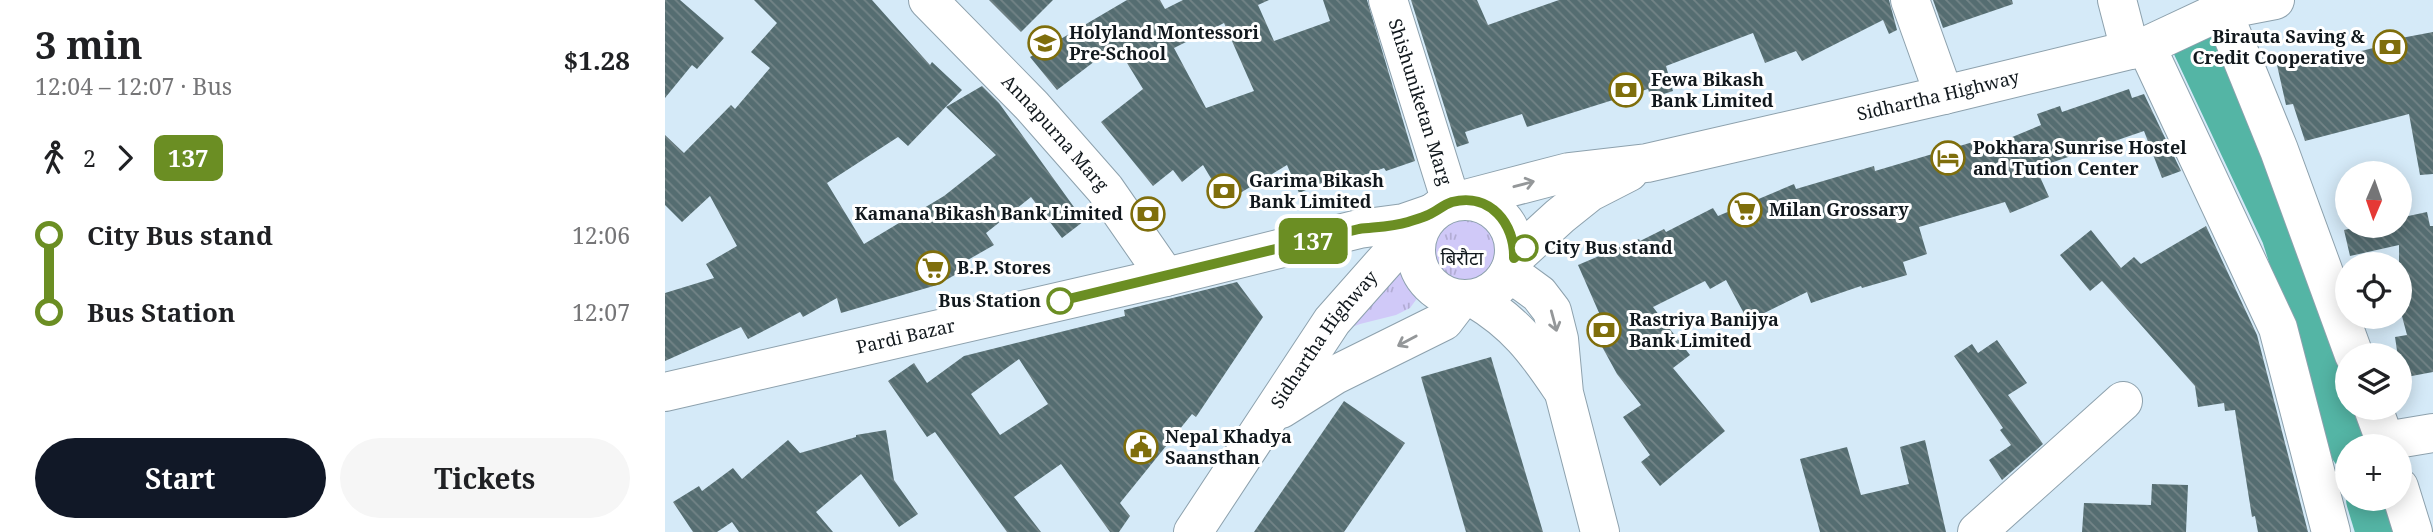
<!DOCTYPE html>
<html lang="en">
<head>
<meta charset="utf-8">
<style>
  :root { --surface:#fff; --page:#f6f6f6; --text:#202124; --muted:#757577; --accent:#111827 }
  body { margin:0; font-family:"Noto Serif","Noto Sans Devanagari",serif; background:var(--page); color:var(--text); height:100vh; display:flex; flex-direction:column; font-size:26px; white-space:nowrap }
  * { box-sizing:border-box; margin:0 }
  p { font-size:23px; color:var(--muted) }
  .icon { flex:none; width:38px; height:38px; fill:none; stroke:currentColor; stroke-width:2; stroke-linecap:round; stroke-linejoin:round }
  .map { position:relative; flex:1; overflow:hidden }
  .drawer { display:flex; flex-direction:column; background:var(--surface); width:665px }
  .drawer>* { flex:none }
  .badge { padding:0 14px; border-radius:10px; font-size:24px; line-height:46px }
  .needle { width:46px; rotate:182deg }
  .fabs { position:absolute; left:1670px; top:161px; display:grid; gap:14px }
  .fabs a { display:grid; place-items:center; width:77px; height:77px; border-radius:50%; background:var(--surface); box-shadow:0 4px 18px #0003; font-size:35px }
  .map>.badge { position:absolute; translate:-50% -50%; box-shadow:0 0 0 4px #fff }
  .legs { display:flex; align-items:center; gap:10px; height:77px; padding:0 35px; font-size:23px }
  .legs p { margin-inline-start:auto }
  .summary { display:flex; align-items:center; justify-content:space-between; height:119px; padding:0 35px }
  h1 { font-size:38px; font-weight:700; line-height:52px }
  .action { display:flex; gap:14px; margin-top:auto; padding:14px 35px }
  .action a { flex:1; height:80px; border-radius:42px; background:var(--accent); color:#fff; font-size:28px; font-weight:700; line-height:80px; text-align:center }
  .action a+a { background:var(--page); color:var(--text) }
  ul { padding:0 35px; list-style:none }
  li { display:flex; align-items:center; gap:24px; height:77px; font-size:26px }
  li i { display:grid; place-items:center; width:10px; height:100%; margin:0 9px; background:currentColor }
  li i::after { content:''; width:18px; height:18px; margin:-9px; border:5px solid; border-radius:50%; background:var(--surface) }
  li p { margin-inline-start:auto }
  li:first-child i { background:linear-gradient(#0000 50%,currentColor 0) }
  li:last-child i { background:linear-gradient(currentColor 50%,#0000 0) }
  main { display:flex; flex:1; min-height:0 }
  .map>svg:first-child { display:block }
</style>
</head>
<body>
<main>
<section class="drawer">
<div class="summary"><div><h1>3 min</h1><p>12:04 – 12:07 · Bus</p></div><b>$1.28</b></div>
<div class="legs"><svg class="icon" aria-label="walk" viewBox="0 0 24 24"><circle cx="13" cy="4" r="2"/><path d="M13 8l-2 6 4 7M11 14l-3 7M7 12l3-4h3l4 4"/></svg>2<svg class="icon" aria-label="forward" viewBox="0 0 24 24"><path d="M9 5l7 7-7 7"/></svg><b class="badge" style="background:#6b8e23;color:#fff">137</b></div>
<ul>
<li><i style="color:#6b8e23"></i><b>City Bus stand</b><p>12:06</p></li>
<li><i style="color:#6b8e23"></i><b>Bus Station</b><p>12:07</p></li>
</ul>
<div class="action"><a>Start</a><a>Tickets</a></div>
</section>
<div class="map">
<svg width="1768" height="532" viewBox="0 0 1768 532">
  <defs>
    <pattern id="grass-tufts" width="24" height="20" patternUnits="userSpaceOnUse" patternTransform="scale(1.75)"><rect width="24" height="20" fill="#d0c9f8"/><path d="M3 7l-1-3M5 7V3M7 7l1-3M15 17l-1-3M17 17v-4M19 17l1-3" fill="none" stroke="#b2acd4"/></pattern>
    <pattern id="building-back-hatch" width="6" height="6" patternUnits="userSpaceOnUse" patternTransform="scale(1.75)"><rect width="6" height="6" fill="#556d71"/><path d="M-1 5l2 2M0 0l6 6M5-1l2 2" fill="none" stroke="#738487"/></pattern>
  </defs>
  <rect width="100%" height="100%" fill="#d5eaf8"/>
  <g fill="url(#grass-tufts)">
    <circle cx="800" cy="250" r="33"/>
    <path d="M 728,267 L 756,293 L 745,308 L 731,315 L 695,324 L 669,334 Z"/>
  </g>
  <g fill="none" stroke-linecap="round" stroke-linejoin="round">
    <g stroke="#54b5a5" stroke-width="54">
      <path d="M 1534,44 L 1623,233 L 1691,446"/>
      <path d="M 1708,499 L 1718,532"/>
    </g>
  </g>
  <g fill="url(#building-back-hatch)" fill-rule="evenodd">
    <path d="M 0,0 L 15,0 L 59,38 L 32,69 L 27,65 L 0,98 Z"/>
    <path d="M 89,0 L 207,0 L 265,65 L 267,62 L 297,90 L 243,146 L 233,137 L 162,183 L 199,244 L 279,196 L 331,155 L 281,107 L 317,86 L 334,103 L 419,221 L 397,238 L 366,197 L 321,233 L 329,245 L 301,261 L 304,267 L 272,285 L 176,313 L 172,298 L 138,317 L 135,312 L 83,339 L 76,327 L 0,361 L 0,293 L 49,278 L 41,264 L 72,246 L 45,196 L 17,222 L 0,205 L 0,135 L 19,153 L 66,105 L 70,109 L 105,68 L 86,52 L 112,23 Z"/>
    <path d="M 324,0 L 388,0 L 356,32 Z"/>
    <path d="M 462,0 L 495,0 L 500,9 L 518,0 L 604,0 L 593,5 L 609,41 L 665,21 L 658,0 L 702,0 L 750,161 L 721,171 L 719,168 L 673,184 L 671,177 L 634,193 L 622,165 L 560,202 L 538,165 L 517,182 L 508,170 L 488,186 L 436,122 L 478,89 L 451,45 L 392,90 L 365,57 ZM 559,23 L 589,91 L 541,108 L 509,48 Z"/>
    <path d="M 746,0 L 812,0 L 823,25 L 894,0 L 1224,0 L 1232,30 L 1224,34 L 1218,20 L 1137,61 L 1131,51 L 1100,63 L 1088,33 L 1001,66 L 1008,91 L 986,98 L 983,89 L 862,127 L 857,114 L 800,132 L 804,143 L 792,147 Z"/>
    <path d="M 1268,0 L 1347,0 L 1348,4 L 1278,28 Z"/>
    <path d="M 1768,32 L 1768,174 L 1755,175 L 1744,114 L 1640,141 L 1628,104 L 1621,105 L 1612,65 L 1656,55 L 1657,61 L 1716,46 L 1715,42 Z"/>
    <path d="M 1464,89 L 1467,98 L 1479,94 L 1516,171 L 1497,178 L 1479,131 L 1371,168 L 1384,197 L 1345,213 L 1340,202 L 1254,227 L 1262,254 L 1238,262 L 1242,275 L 1197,288 L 1196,286 L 1146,303 L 1142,292 L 1083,321 L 1061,280 L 1045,289 L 1040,281 L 988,307 L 1025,355 L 1008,368 L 1060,431 L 995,486 L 976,462 L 985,455 L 958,417 L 976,405 L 952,374 L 923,321 L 935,315 L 913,265 L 974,239 L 975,241 L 999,229 L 1001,232 L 1048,208 L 1053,216 L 1129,184 L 1131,189 L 1209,166 L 1210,171 L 1308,142 L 1311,152 L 1376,125 L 1372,114 L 1395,106 L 1397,112 Z"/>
    <path d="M 1762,212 L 1765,226 L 1768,226 L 1768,372 L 1736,378 L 1730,337 L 1742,335 L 1734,305 L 1734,245 L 1685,256 L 1679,230 L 1697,226 L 1734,226 L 1734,218 Z"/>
    <path d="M 1541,226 L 1592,335 L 1643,532 L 1593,532 L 1590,516 L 1587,517 L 1570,410 L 1560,411 L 1559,403 L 1533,407 L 1530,386 L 1437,281 L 1425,291 L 1395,255 L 1426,230 L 1456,268 L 1469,257 L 1476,264 Z"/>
    <path d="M 572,282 L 598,317 L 531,417 L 527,414 L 455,503 L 465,516 L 454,532 L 445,532 L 396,464 L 349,497 L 376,532 L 342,532 L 270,432 L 262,437 L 223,381 L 249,363 L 262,383 L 299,356 L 460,316 L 459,310 ZM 354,359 L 383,404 L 335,435 L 306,394 Z"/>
    <path d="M 1332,340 L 1362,383 L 1343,395 L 1378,444 L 1337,480 L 1324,460 L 1346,445 L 1335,430 L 1338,428 L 1289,356 L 1307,344 L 1313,353 Z"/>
    <path d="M 826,357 L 878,532 L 801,532 L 756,377 Z"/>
    <path d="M 679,401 L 740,443 L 679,532 L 589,532 Z"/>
    <path d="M 221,430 L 229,480 L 253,514 L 234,527 L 196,474 L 151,512 L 168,532 L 74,532 L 67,522 L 52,532 L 28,532 L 8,502 L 34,486 L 37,491 L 68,468 L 77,479 L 123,440 L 135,453 L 191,437 L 191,435 Z"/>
    <path d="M 1260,440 L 1281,532 L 1155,532 L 1135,459 L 1182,447 L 1196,495 L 1244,484 L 1235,447 Z"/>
    <path d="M 1487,484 L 1523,485 L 1521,532 L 1417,532 L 1419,503 L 1486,505 Z"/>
  </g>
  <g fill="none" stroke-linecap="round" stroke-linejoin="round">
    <defs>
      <g id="minor">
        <path id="s1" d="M 263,0 L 367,106 L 440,189 L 501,277"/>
        <path id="s2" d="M 723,0 L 786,202"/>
        <path d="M 1245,0 L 1279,95"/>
        <path d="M 1452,0 L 1465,50"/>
        <path d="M 1553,0 L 1614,150 L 1689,355"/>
        <path d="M 1481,46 L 1613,328 L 1666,532"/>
        <path d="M 1708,408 L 1722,446"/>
        <path d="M 1720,441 L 1768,433"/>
        <path d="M 1734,487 L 1748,532"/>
        <path d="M 1312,532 L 1458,401"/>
      </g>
      <g id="major">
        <path d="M 844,272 L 874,294 L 887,311 L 894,339 L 899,393 L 935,532"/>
        <path d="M 810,299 C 850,323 870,349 896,388"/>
        <path id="s3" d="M 0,392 L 501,277 L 694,229 L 739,223 L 765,214"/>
      </g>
      <g id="highway">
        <circle cx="800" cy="250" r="49"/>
        <path id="s4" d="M 793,201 L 904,172 L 982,163 L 1279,95 L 1465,50 L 1481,46 L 1558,10 L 1610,0"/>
        <path d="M 849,258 L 895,216 L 925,192 L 964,172"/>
        <path d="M 616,409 L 670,375 L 779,321 L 795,300"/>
        <path id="s5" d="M 528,532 L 667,321 L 737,242 L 755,228"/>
      </g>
    </defs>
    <use href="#minor" stroke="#8da1ad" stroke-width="40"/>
    <use href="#major" stroke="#8da1ad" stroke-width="40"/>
    <use href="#highway" stroke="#8da1ad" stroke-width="40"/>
    <use href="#minor" stroke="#fff" stroke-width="38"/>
    <use href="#major" stroke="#fff" stroke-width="38"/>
    <use href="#highway" stroke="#fff" stroke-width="38"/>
  </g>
  <defs><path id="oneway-shaft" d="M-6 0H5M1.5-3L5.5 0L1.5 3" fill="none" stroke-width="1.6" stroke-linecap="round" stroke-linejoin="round" transform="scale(1.75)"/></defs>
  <g stroke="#949799">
    <use href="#oneway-shaft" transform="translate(859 184) rotate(-15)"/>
    <use href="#oneway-shaft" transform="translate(889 321) rotate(75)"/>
    <use href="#oneway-shaft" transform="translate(742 341) rotate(152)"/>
  </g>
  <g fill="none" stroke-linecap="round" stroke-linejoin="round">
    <defs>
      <path id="line-1" d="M 395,301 L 694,229 C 710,227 727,227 743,222 C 749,220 757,218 763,215 C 772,211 778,205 787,202 C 825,192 850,224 849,258 L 860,248"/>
    </defs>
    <use href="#line-1" stroke="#fff" stroke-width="16"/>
    <use href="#line-1" stroke="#6b8e23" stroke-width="10"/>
  </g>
  <defs>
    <symbol id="school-ring" viewBox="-11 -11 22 22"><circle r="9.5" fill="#fff" stroke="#7f6e0c" stroke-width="1.5"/><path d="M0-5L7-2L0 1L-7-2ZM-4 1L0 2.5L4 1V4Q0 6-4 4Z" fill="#7f6e0c"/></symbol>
    <symbol id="bank-ring" viewBox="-11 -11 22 22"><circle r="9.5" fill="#fff" stroke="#7f6e0c" stroke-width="1.5"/><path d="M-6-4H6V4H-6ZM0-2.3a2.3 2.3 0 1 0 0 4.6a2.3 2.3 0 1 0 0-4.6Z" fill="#7f6e0c"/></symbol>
    <symbol id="hotel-ring" viewBox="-11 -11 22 22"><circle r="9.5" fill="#fff" stroke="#7f6e0c" stroke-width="1.5"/><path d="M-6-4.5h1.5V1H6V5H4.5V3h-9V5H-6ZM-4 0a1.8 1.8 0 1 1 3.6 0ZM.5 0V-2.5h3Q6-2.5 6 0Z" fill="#7f6e0c"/></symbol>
    <symbol id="supermarket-ring" viewBox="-11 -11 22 22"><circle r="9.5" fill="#fff" stroke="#7f6e0c" stroke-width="1.5"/><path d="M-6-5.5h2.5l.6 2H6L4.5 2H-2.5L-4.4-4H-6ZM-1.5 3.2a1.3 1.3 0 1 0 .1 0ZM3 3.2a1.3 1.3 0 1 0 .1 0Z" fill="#7f6e0c"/></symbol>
    <symbol id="civic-ring" viewBox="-11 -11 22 22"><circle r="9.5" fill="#fff" stroke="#7f6e0c" stroke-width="1.5"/><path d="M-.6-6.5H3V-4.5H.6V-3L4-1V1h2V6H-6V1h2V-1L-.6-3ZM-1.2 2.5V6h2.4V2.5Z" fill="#7f6e0c"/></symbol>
  </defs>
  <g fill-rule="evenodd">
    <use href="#school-ring" x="361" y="24" width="38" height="38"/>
    <use href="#bank-ring" x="1706" y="28" width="38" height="38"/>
    <use href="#bank-ring" x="942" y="71" width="38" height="38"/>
    <use href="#hotel-ring" x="1264" y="139" width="38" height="38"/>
    <use href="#bank-ring" x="540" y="172" width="38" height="38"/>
    <use href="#supermarket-ring" x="1061" y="191" width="38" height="38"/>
    <use href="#bank-ring" x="464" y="195" width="38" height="38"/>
    <use href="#supermarket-ring" x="249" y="249" width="38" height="38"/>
    <use href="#bank-ring" x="920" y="311" width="38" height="38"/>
    <use href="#civic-ring" x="457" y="428" width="38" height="38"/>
  </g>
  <g fill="#fff" stroke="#6b8e23" stroke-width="3.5">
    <circle cx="860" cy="248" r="12"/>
    <circle cx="395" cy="301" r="12"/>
  </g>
  <g text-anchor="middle" stroke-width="6" stroke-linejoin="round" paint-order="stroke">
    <g font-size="18" font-weight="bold" fill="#11181d" stroke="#fff" text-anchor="start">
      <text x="404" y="39">Holyland Montessori<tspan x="404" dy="21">Pre-School</tspan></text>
      <text x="1700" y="43" text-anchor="end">Birauta Saving &amp;<tspan x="1700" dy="21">Credit Cooperative</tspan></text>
      <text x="986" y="86">Fewa Bikash<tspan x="986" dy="21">Bank Limited</tspan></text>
      <text x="1308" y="154">Pokhara Sunrise Hostel<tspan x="1308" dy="21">and Tution Center</tspan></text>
      <text x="584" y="187">Garima Bikash<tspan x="584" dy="21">Bank Limited</tspan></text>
      <text x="1104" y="216">Milan Grossary</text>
      <text x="458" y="220" text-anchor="end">Kamana Bikash Bank Limited</text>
      <text x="292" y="274">B.P. Stores</text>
      <text x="964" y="326">Rastriya Banijya<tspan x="964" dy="21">Bank Limited</tspan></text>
      <text x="500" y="443">Nepal Khadya<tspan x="500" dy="21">Saansthan</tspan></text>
    </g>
    <g font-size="18" fill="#11181d" stroke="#fff">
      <text dy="6" stroke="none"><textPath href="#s4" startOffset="492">Sidhartha Highway</textPath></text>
      <text dy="6" stroke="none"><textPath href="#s2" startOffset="107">Shishuniketan Marg</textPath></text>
      <text dy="6" stroke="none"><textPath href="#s1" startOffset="184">Annapurna Marg</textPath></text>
      <text dy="6" stroke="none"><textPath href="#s3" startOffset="247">Pardi Bazar</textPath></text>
      <text dy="6" stroke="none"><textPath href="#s5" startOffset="233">Sidhartha Highway</textPath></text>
    </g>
    <g font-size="18" font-weight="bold" fill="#11181d" stroke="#fff" text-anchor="start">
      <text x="879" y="254">City Bus stand</text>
      <text x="376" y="307" text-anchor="end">Bus Station</text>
    </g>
    <g font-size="19" fill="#11181d" stroke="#fff">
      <text x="797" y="265">बिरौटा</text>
    </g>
  </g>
</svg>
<div class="fabs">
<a><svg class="needle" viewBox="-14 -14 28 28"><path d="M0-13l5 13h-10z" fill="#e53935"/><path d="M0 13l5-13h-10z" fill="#757577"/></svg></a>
<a><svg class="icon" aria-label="locate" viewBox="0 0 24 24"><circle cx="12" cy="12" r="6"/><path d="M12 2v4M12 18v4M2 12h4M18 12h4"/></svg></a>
<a><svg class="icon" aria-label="layers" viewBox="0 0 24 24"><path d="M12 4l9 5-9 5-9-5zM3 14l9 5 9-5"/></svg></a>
<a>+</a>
</div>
<b class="badge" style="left:648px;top:241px;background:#6b8e23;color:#fff">137</b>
</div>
</main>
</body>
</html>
